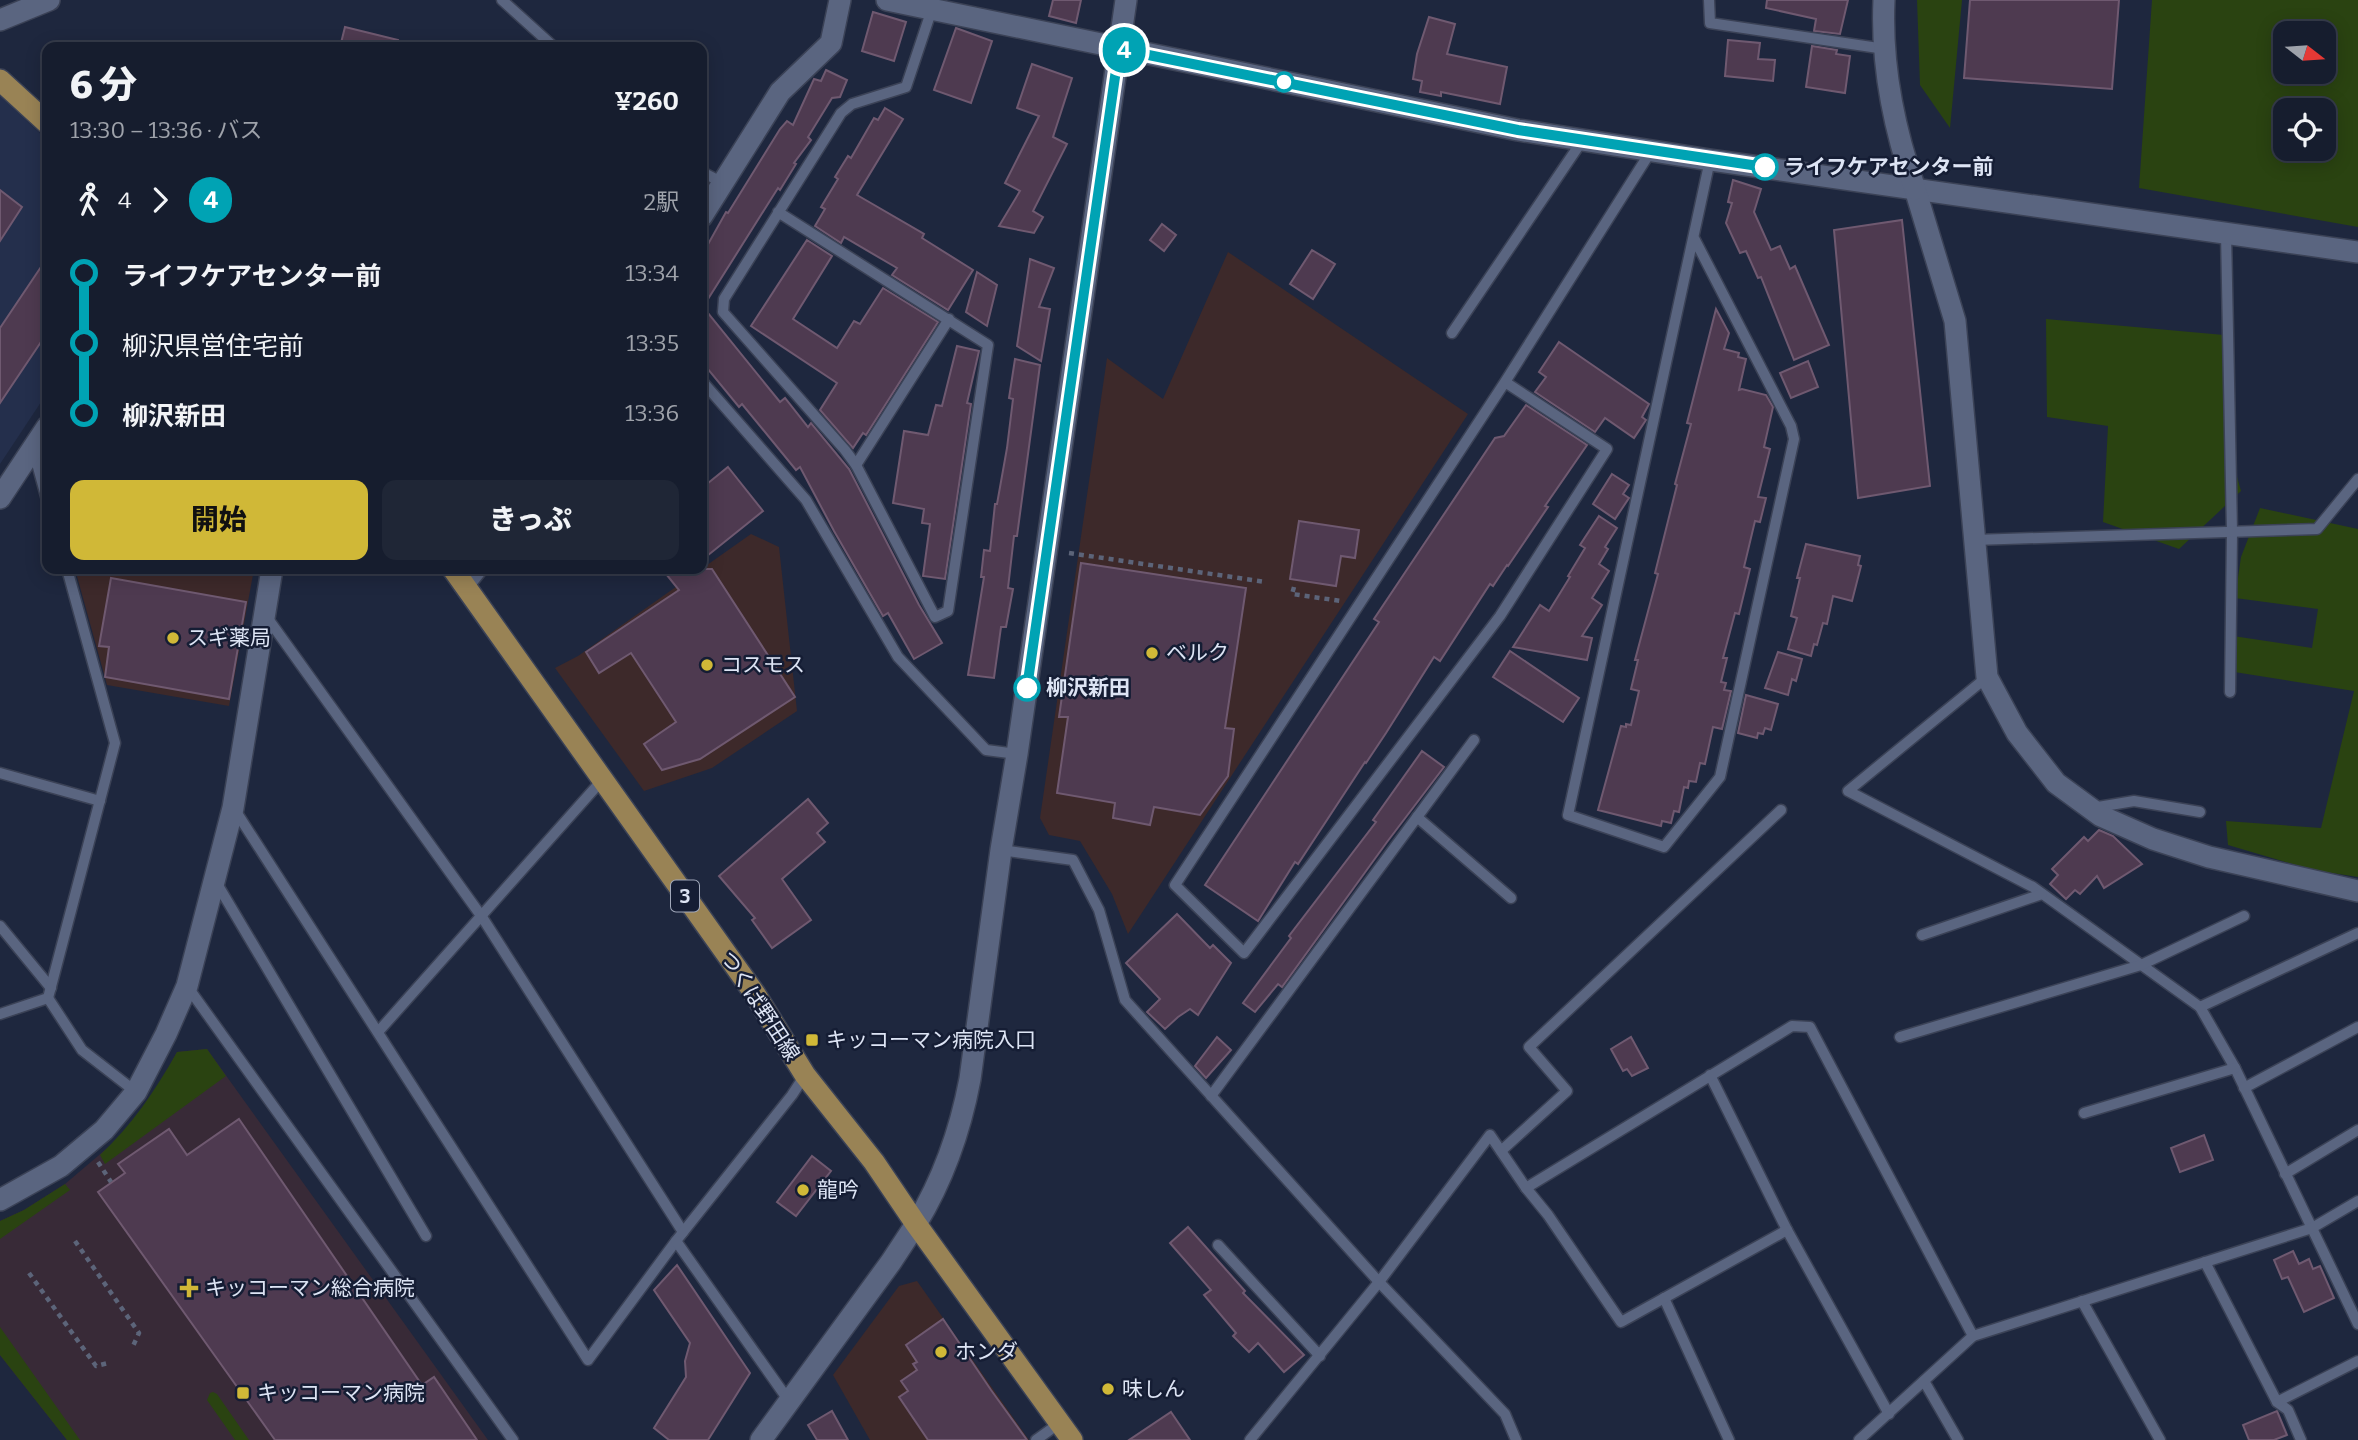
<!DOCTYPE html>
<html lang="ja">
<head>
<meta charset="utf-8">
<style>
  :root { --surface:#161d2e; --page:#1f2636; --text:#f1f3f6; --muted:#9ea2aa; --line:#353b4a; --accent:#d0b837 }
  body { margin:0; font-family:Bitter,"Noto Sans JP",serif; background:var(--page); color:var(--text); height:100vh; display:flex; flex-direction:column; font-size:26px; white-space:nowrap }
  * { box-sizing:border-box; margin:0 }
  p { font-size:23px; color:var(--muted) }
  .icon { flex:none; width:38px; height:38px; fill:none; stroke:currentColor; stroke-width:2; stroke-linecap:round; stroke-linejoin:round }
  .map { position:relative; flex:1; overflow:hidden }
  .panel { position:absolute; left:42px; top:42px; width:665px; height:532px; display:flex; flex-direction:column; background:var(--surface); border-radius:14px; box-shadow:0 4px 18px #0003,0 0 0 2px var(--line) }
  .panel>* { flex:none }
  .badge { padding:0 14px; border-radius:23px; font-size:24px; line-height:46px }
  .needle { width:46px; rotate:107deg }
  .tools { position:absolute; left:2273px; top:21px; display:grid; gap:14px }
  .tools a { display:grid; place-items:center; width:63px; height:63px; border-radius:14px; background:var(--surface); box-shadow:0 4px 18px #0003,0 0 0 2px var(--line); font-size:35px }
  .map>.badge { position:absolute; translate:-50% -50%; box-shadow:0 0 0 4px #fff }
  .legs { display:flex; align-items:center; gap:10px; height:77px; padding:0 28px; font-size:23px }
  .legs p { margin-inline-start:auto }
  .summary { display:flex; align-items:center; justify-content:space-between; height:119px; padding:0 28px }
  h1 { font-size:38px; font-weight:800; line-height:52px }
  .button { display:flex; gap:14px; margin-top:auto; padding:14px 28px }
  .button a { flex:1; height:80px; border-radius:14px; background:var(--accent); color:#111; font-size:28px; font-weight:800; line-height:80px; text-align:center }
  .button a+a { background:var(--page); color:var(--text) }
  ul { padding:0 28px; list-style:none }
  li { display:flex; align-items:center; gap:24px; height:70px; font-size:26px }
  li i { display:grid; place-items:center; width:10px; height:100%; margin:0 9px; background:currentColor }
  li i::after { content:''; width:18px; height:18px; margin:-9px; border:5px solid; border-radius:50%; background:var(--surface) }
  li p { margin-inline-start:auto }
  li:first-child i { background:linear-gradient(#0000 50%,currentColor 0) }
  li:last-child i { background:linear-gradient(currentColor 50%,#0000 0) }
  .map>svg:first-child { display:block }
</style>
</head>
<body>
<div class="map">
<svg width="2358" height="1440" viewBox="0 0 2358 1440">
  <rect width="100%" height="100%" fill="#1e273e"/>
  <g fill="#3d292a">
    <path d="M 1228,252 L 1468,414 L 1128,934 L 1112,894 L 1080,841 L 1049,835 L 1040,818 L 1107,358 L 1163,399 Z"/>
    <path d="M 751,534 L 779,547 L 797,711 L 712,768 L 644,791 L 555,668 L 578,656 Z"/>
    <path d="M 75,569 L 254,569 L 229,706 L 107,685 Z"/>
    <path d="M 917,1281 L 1029,1440 L 870,1440 L 833,1375 L 899,1286 Z"/>
  </g>
  <path fill="#242f4c" d="M 0,96 L 47,140 L 47,393 L 0,464 Z"/>
  <path fill="#382a37" d="M 207,1049 L 488,1440 L 67,1440 L 0,1355 L 0,1221 L 24,1210 L 65,1184 L 118,1139 L 158,1087 L 177,1052 Z"/>
  <g fill="#2a4311" fill-rule="evenodd">
    <path d="M 1917,0 L 1962,0 L 1950,128 L 1920,85 Z"/>
    <path d="M 2152,0 L 2358,0 L 2358,227 L 2139,188 ZM 2286,33 L 2324,33 L 2324,72 L 2286,72 ZM 2286,110 L 2324,110 L 2324,149 L 2286,149 Z"/>
    <path d="M 2046,319 L 2224,335 L 2225,433 L 2241,491 L 2179,549 L 2103,522 L 2108,426 L 2047,417 Z"/>
    <path d="M 2260,508 L 2358,529 L 2358,877 L 2313,870 L 2228,845 L 2226,821 L 2321,828 L 2354,691 L 2228,671 L 2233,636 L 2312,648 L 2318,609 L 2235,598 L 2241,557 Z"/>
    <path d="M 207,1049 L 226,1076 L 105,1164 L 100,1155 C 132,1125 155,1091 177,1052 Z"/>
    <path d="M 65,1184 L 70,1190 L 0,1239 L 0,1221 L 24,1210 Z"/>
    <path d="M 0,1327 L 80,1440 L 67,1440 L 0,1355 Z"/>
    <path d="M 213,1392 L 217,1394 L 249,1440 L 235,1440 L 207,1400 L 210,1393 Z"/>
  </g>
  <g fill="#4e3a50" stroke="#6f5970" stroke-width="2">
    <path d="M 1053,0 L 1081,0 L 1076,23 L 1049,16 Z"/>
    <path d="M 1767,0 L 1848,0 L 1840,34 L 1814,31 L 1816,19 L 1766,8 Z"/>
    <path d="M 1970,0 L 2119,0 L 2112,89 L 1964,78 Z"/>
    <path d="M 873,12 L 906,22 L 894,61 L 862,51 Z"/>
    <path d="M 1429,17 L 1455,24 L 1447,54 L 1507,67 L 1500,104 L 1441,92 L 1441,96 L 1420,92 L 1422,81 L 1413,79 L 1417,54 Z"/>
    <path d="M 345,27 L 398,40 L 397,47 L 340,47 Z"/>
    <path d="M 956,28 L 992,41 L 971,103 L 934,90 Z"/>
    <path d="M 1728,40 L 1760,43 L 1758,59 L 1775,60 L 1773,81 L 1725,76 Z"/>
    <path d="M 1812,46 L 1837,50 L 1836,54 L 1850,56 L 1845,93 L 1806,87 Z"/>
    <path d="M 1032,64 L 1072,78 L 1053,137 L 1067,144 L 1033,211 L 1043,217 L 1034,233 L 999,226 L 1020,191 L 1005,183 L 1039,116 L 1017,108 Z"/>
    <path d="M 826,70 L 847,80 L 840,97 L 832,98 L 808,137 L 811,140 L 794,163 L 796,164 L 780,190 L 778,188 L 703,307 L 780,402 L 785,398 L 808,427 L 811,423 L 849,469 L 919,605 L 942,643 L 914,659 L 888,613 L 883,616 L 834,531 L 800,467 L 796,470 L 742,404 L 739,407 L 702,362 L 702,255 L 726,212 L 728,213 L 780,129 L 787,121 L 793,125 L 814,79 L 821,81 Z"/>
    <path d="M 885,108 L 903,119 L 857,195 L 924,234 L 922,238 L 973,270 L 948,310 L 892,275 L 897,268 L 844,237 L 841,243 L 815,226 L 825,209 L 821,207 L 838,179 L 835,177 L 848,156 L 851,158 L 874,118 L 878,120 Z"/>
    <path d="M 1733,180 L 1761,189 L 1754,212 L 1771,250 L 1780,246 L 1790,269 L 1795,266 L 1829,345 L 1794,360 L 1761,277 L 1758,278 L 1746,251 L 1740,253 L 1726,223 L 1732,203 L 1728,202 Z"/>
    <path d="M 0,190 L 22,207 L 0,241 Z"/>
    <path d="M 1902,220 L 1930,486 L 1858,498 L 1834,230 Z"/>
    <path d="M 1162,224 L 1176,235 L 1164,251 L 1150,240 Z"/>
    <path d="M 807,240 L 832,256 L 793,319 L 837,348 L 854,321 L 860,324 L 883,288 L 938,322 L 866,435 L 863,433 L 853,448 L 820,410 L 837,383 L 751,326 Z"/>
    <path d="M 1312,250 L 1335,264 L 1313,299 L 1290,284 Z"/>
    <path d="M 47,258 L 47,333 L 0,403 L 0,328 Z"/>
    <path d="M 1030,259 L 1054,268 L 1039,307 L 1050,309 L 1041,361 L 1017,346 Z"/>
    <path d="M 977,272 L 997,285 L 987,326 L 966,312 Z"/>
    <path d="M 1716,309 L 1729,333 L 1724,349 L 1739,353 L 1738,357 L 1746,359 L 1739,390 L 1742,389 L 1766,395 L 1773,407 L 1764,447 L 1770,449 L 1758,497 L 1766,498 L 1760,522 L 1755,521 L 1744,567 L 1750,569 L 1739,614 L 1735,613 L 1723,658 L 1727,658 L 1721,682 L 1726,683 L 1724,690 L 1731,691 L 1722,729 L 1713,727 L 1705,764 L 1700,763 L 1696,782 L 1689,781 L 1688,788 L 1684,787 L 1679,812 L 1674,811 L 1671,823 L 1662,821 L 1661,826 L 1598,810 L 1621,726 L 1626,727 L 1626,724 L 1631,725 L 1639,691 L 1631,689 L 1638,660 L 1635,660 L 1658,574 L 1655,573 L 1677,485 L 1675,484 L 1691,424 L 1687,423 Z"/>
    <path d="M 1559,342 L 1649,404 L 1642,417 L 1646,420 L 1634,438 L 1605,418 L 1595,432 L 1535,392 L 1546,377 L 1539,372 Z"/>
    <path d="M 957,346 L 979,351 L 967,403 L 971,404 L 945,579 L 923,576 L 930,524 L 922,523 L 924,509 L 893,503 L 904,431 L 928,435 L 936,405 L 942,406 Z"/>
    <path d="M 1015,359 L 1040,365 L 1017,536 L 1014,536 L 1008,588 L 1013,589 L 1006,627 L 1001,627 L 994,678 L 968,675 L 984,577 L 981,577 L 984,550 L 990,551 L 995,504 L 997,504 L 1007,448 L 1013,399 L 1009,398 Z"/>
    <path d="M 1808,361 L 1818,387 L 1791,398 L 1780,373 Z"/>
    <path d="M 1526,405 L 1587,445 L 1545,506 L 1548,507 L 1508,566 L 1507,565 L 1493,586 L 1490,584 L 1440,661 L 1434,657 L 1386,733 L 1366,763 L 1365,762 L 1298,864 L 1295,862 L 1258,921 L 1205,885 L 1379,622 L 1374,619 L 1410,565 L 1495,438 L 1504,436 Z"/>
    <path d="M 728,467 L 763,511 L 702,560 L 702,488 Z"/>
    <path d="M 1612,474 L 1629,485 L 1623,494 L 1629,498 L 1615,519 L 1593,504 Z"/>
    <path d="M 1599,516 L 1617,528 L 1605,547 L 1608,549 L 1599,564 L 1609,571 L 1592,598 L 1602,605 L 1582,636 L 1592,638 L 1587,660 L 1513,647 L 1540,605 L 1549,611 L 1570,577 L 1568,576 L 1585,548 L 1580,545 Z"/>
    <path d="M 1299,521 L 1359,530 L 1355,558 L 1341,556 L 1336,586 L 1290,579 Z"/>
    <path d="M 1806,544 L 1860,556 L 1858,565 L 1861,566 L 1852,601 L 1833,596 L 1827,624 L 1823,623 L 1817,645 L 1814,644 L 1811,656 L 1788,649 L 1797,618 L 1791,616 L 1800,578 L 1797,578 Z"/>
    <path d="M 1081,563 L 1246,588 L 1225,728 L 1234,729 L 1228,776 L 1200,815 L 1154,807 L 1150,825 L 1113,818 L 1115,803 L 1057,793 L 1068,717 L 1059,717 Z"/>
    <path d="M 662,569 L 712,569 L 795,697 L 700,759 L 662,770 L 644,744 L 676,722 L 631,653 L 599,673 L 586,652 L 679,590 Z"/>
    <path d="M 111,578 L 246,602 L 229,699 L 105,677 L 109,647 L 99,646 Z"/>
    <path d="M 1510,651 L 1579,698 L 1563,722 L 1493,677 Z"/>
    <path d="M 1778,652 L 1802,659 L 1796,681 L 1792,679 L 1788,695 L 1765,688 Z"/>
    <path d="M 1746,695 L 1778,704 L 1771,730 L 1765,728 L 1763,734 L 1758,733 L 1757,738 L 1738,733 Z"/>
    <path d="M 1422,751 L 1444,767 L 1387,842 L 1282,987 L 1278,984 L 1255,1012 L 1243,1003 L 1291,938 L 1289,936 L 1376,822 L 1373,820 Z"/>
    <path d="M 808,799 L 828,823 L 817,833 L 825,842 L 782,879 L 811,920 L 772,948 L 752,920 L 755,918 L 719,876 Z"/>
    <path d="M 2099,830 L 2113,836 L 2142,864 L 2104,888 L 2097,876 L 2080,894 L 2075,890 L 2066,899 L 2050,884 L 2058,875 L 2052,869 L 2084,837 L 2088,841 Z"/>
    <path d="M 1177,914 L 1210,948 L 1213,945 L 1231,963 L 1198,1015 L 1190,1009 L 1178,1017 L 1165,1029 L 1147,1012 L 1160,999 L 1126,963 Z"/>
    <path d="M 1217,1037 L 1231,1050 L 1206,1078 L 1195,1066 Z"/>
    <path d="M 1631,1037 L 1648,1068 L 1632,1076 L 1627,1069 L 1623,1071 L 1611,1049 Z"/>
    <path d="M 239,1119 L 422,1385 L 434,1377 L 477,1440 L 275,1440 L 98,1192 L 125,1173 L 118,1164 L 169,1129 L 187,1155 Z"/>
    <path d="M 2204,1135 L 2213,1160 L 2180,1172 L 2171,1148 Z"/>
    <path d="M 812,1156 L 831,1171 L 796,1216 L 777,1202 Z"/>
    <path d="M 1188,1227 L 1245,1291 L 1243,1293 L 1304,1355 L 1284,1372 L 1258,1343 L 1249,1352 L 1233,1336 L 1236,1333 L 1204,1295 L 1211,1290 L 1170,1243 Z"/>
    <path d="M 2293,1251 L 2299,1264 L 2309,1259 L 2313,1269 L 2320,1266 L 2334,1298 L 2304,1312 L 2288,1277 L 2282,1279 L 2274,1260 Z"/>
    <path d="M 677,1265 L 750,1373 L 708,1440 L 669,1440 L 654,1428 L 686,1377 L 685,1361 L 690,1343 L 654,1290 Z"/>
    <path d="M 943,1319 L 991,1390 L 1027,1440 L 928,1440 L 899,1397 L 908,1391 L 901,1381 L 917,1370 L 913,1364 L 917,1362 L 906,1345 Z"/>
    <path d="M 832,1411 L 848,1440 L 817,1440 L 808,1425 Z"/>
    <path d="M 2277,1411 L 2287,1435 L 2274,1440 L 2249,1440 L 2243,1425 Z"/>
    <path d="M 1171,1412 L 1190,1440 L 1129,1440 Z"/>
  </g>
  <g fill="none" stroke-linecap="round" stroke-linejoin="round">
    <defs>
      <g id="lane">
        <path d="M 502,0 L 554,47"/>
        <path d="M 1709,0 L 1710,23 L 1885,49"/>
        <path d="M 702,172 L 723,183"/>
        <path d="M 778,212 L 988,345 L 948,611 L 935,617 L 856,465 L 845,450 L 723,312 L 724,299 L 841,113 L 852,104 L 906,87 L 932,9"/>
        <path d="M 2226,233 L 2232,532 L 2230,692"/>
        <path d="M 1694,238 L 1791,426 L 1794,439 L 1720,777 L 1664,847 L 1568,815 L 1710,160"/>
        <path d="M 1452,333 L 1582,141"/>
        <path d="M 702,381 L 806,500 L 898,657 L 986,750 L 1017,754"/>
        <path d="M 1505,382 L 1607,449 L 1500,616 L 1244,953 L 1175,885 L 1505,382 L 1651,151"/>
        <path d="M 33,449 L 47,500"/>
        <path d="M 856,465 L 949,319"/>
        <path d="M 1974,540 L 2317,529 L 2358,479"/>
        <path d="M 266,616 L 482,917 L 683,1232"/>
        <path d="M 1987,677 L 1848,791 L 2033,887 L 2200,1007 L 2235,1068 L 2358,1324"/>
        <path d="M 0,773 L 100,801"/>
        <path d="M 2092,808 L 2134,801 L 2200,812"/>
        <path d="M 235,810 L 588,1360 L 676,1241 L 792,1095 L 805,1075"/>
        <path d="M 1417,817 L 1511,898"/>
        <path d="M 1001,850 L 1073,860 L 1099,910 L 1125,1000 L 1379,1282 L 1505,1414 L 1516,1440"/>
        <path d="M 216,882 L 426,1236"/>
        <path d="M 0,926 L 51,988"/>
        <path d="M 1922,935 L 2042,894"/>
        <path d="M 187,986 L 513,1440"/>
        <path d="M 48,998 L 82,1050 L 136,1092"/>
        <path d="M 2200,1007 L 2358,933"/>
        <path d="M 0,1014 L 48,998 L 115,743 L 67,569"/>
        <path d="M 378,1032 L 603,779"/>
        <path d="M 1900,1037 L 2141,965 L 2244,916"/>
        <path d="M 1710,1075 L 1787,1230 L 1889,1414"/>
        <path d="M 2244,1088 L 2358,1027"/>
        <path d="M 1211,1096 L 1474,740"/>
        <path d="M 2084,1113 L 2235,1068"/>
        <path d="M 1501,1151 L 1567,1091 L 1529,1047 L 1781,810"/>
        <path d="M 2285,1174 L 2358,1130"/>
        <path d="M 1526,1188 L 1792,1026 L 1810,1027 L 1973,1336"/>
        <path d="M 676,1241 L 789,1401"/>
        <path d="M 1218,1245 L 1320,1356"/>
        <path d="M 2205,1262 L 2277,1402 L 2288,1410 L 2301,1440"/>
        <path d="M 1664,1298 L 1729,1440"/>
        <path d="M 2082,1301 L 2160,1440"/>
        <path d="M 1924,1381 L 1958,1440"/>
        <path d="M 2277,1402 L 2358,1361"/>
        <path d="M 1036,1440 L 1061,1422"/>
        <path d="M 1250,1440 L 1379,1282 L 1490,1135 L 1526,1188 L 1548,1215 L 1621,1322 L 1787,1230"/>
        <path d="M 1859,1440 L 1973,1336 L 2312,1228 L 2358,1201"/>
      </g>
      <g id="street">
        <path d="M 887,0 L 1518,130 L 1710,160 L 2358,252"/>
        <path d="M 0,20 L 49,0"/>
        <path d="M 1915,189 L 1955,321 L 1987,677 L 2017,733 L 2056,783 L 2101,816 L 2153,839 L 2209,857 L 2358,891"/>
        <path d="M 702,216 L 780,92 L 831,43 L 840,0"/>
        <path d="M 0,498 L 47,427"/>
        <path d="M 464,584 L 476,569"/>
        <path d="M 0,1200 L 61,1166 L 104,1130 L 136,1092 L 166,1034 L 187,986 L 233,808 L 272,569"/>
        <path d="M 761,1440 L 891,1262 L 916,1224"/>
      </g>
      <g id="secondary">
        <path d="M 1884,0 C 1881,64 1894,129 1915,189"/>
        <path d="M 916,1224 C 944,1178 960,1132 970,1079 L 1001,850 L 1017,754 L 1126,0"/>
      </g>
      <g id="primary">
        <path d="M 0,80 L 47,123"/>
        <path d="M 453,569 L 755,994 L 805,1075 L 874,1162 L 916,1224 L 1072,1440"/>
      </g>
    </defs>
    <use href="#lane" stroke="#3b4256" stroke-width="13"/>
    <use href="#street" stroke="#3b4256" stroke-width="24"/>
    <use href="#secondary" stroke="#3b4256" stroke-width="24"/>
    <use href="#primary" stroke="#3b4256" stroke-width="24"/>
    <g stroke="#5c6479" stroke-width="4.5" stroke-dasharray="5 5" stroke-linecap="butt">
      <path d="M 1069,553 L 1266,582"/>
      <path d="M 1294,587 L 1292,594 L 1341,601 L 1343,599"/>
      <path d="M 98,1162 L 111,1182"/>
      <path d="M 75,1241 L 139,1333 L 133,1346"/>
      <path d="M 29,1273 L 96,1366 L 108,1363"/>
    </g>
    <use href="#lane" stroke="#5a6580" stroke-width="10"/>
    <use href="#street" stroke="#5a6580" stroke-width="21"/>
    <use href="#secondary" stroke="#5a6580" stroke-width="21"/>
    <use href="#primary" stroke="#998355" stroke-width="21"/>
  </g>
  <g fill="none" stroke-linecap="round" stroke-linejoin="round">
    <defs>
      <path id="line-1" d="M 1027,688 L 1119,49 L 1518,130 L 1765,167"/>
    </defs>
    <use href="#line-1" stroke="#fff" stroke-width="16"/>
    <use href="#line-1" stroke="#00a3b4" stroke-width="10"/>
  </g>
  <g fill="#fff" stroke="#00a3b4" stroke-width="3.5">
    <circle cx="1284" cy="82" r="9"/>
    <circle cx="1765" cy="167" r="12"/>
    <circle cx="1027" cy="688" r="12"/>
  </g>
  <g fill="#d0b837" stroke="#151d34" stroke-width="2.5">
    <circle cx="173" cy="638" r="7"/>
    <circle cx="1152" cy="653" r="7"/>
    <circle cx="707" cy="665" r="7"/>
    <rect x="805" y="1033" width="14" height="14" rx="3.5"/>
    <circle cx="803" cy="1190" r="7"/>
    <path d="M185.5 1277.5h7v7h7v7h-7v7h-7v-7h-7v-7h7z"/>
    <circle cx="941" cy="1352" r="7"/>
    <circle cx="1108" cy="1389" r="7"/>
    <rect x="236" y="1386" width="14" height="14" rx="3.5"/>
  </g>
  <g text-anchor="middle" stroke-width="5" stroke-linejoin="round" paint-order="stroke">
    <rect fill="#151d34" stroke="#a1a8ba" stroke-width="2" x="671" y="880.5" width="28" height="31" rx="5"/>
    <g font-size="19" font-weight="bold" fill="#dde4f4">
      <text x="685" y="903">3</text>
    </g>
    <g font-size="21" font-weight="bold" fill="#dde4f4" stroke="#151d34" text-anchor="start">
      <text x="1784" y="174">ライフケアセンター前</text>
      <text x="1046" y="695">柳沢新田</text>
    </g>
    <g font-size="21" fill="#dde4f4" stroke="#151d34" text-anchor="start">
      <text x="187" y="645">スギ薬局</text>
      <text x="1166" y="660">ベルク</text>
      <text x="721" y="672">コスモス</text>
      <text x="826" y="1047">キッコーマン病院入口</text>
      <text x="817" y="1197">龍吟</text>
      <text x="205" y="1295">キッコーマン総合病院</text>
      <text x="955" y="1359">ホンダ</text>
      <text x="1122" y="1396">味しん</text>
      <text x="257" y="1400">キッコーマン病院</text>
    </g>
    <g font-size="21" fill="#dde4f4" stroke="#151d34">
      <text transform="translate(760 1006) rotate(57)" y="7">つくば野田線</text>
    </g>
  </g>
</svg>
<div class="tools">
<a><svg class="needle" viewBox="-14 -14 28 28"><path d="M0-13l5 13h-10z" fill="#e53935"/><path d="M0 13l5-13h-10z" fill="#9ea2aa"/></svg></a>
<a><svg class="icon" aria-label="locate" viewBox="0 0 24 24"><circle cx="12" cy="12" r="6"/><path d="M12 2v4M12 18v4M2 12h4M18 12h4"/></svg></a>
</div>
<b class="badge" style="left:1124px;top:50px;background:#00a3b4;color:#fff">4</b>
<section class="panel">
<div class="summary"><div><h1>6 分</h1><p>13:30 – 13:36 · バス</p></div><b>¥260</b></div>
<div class="legs"><svg class="icon" aria-label="walk" viewBox="0 0 24 24"><circle cx="13" cy="4" r="2"/><path d="M13 8l-2 6 4 7M11 14l-3 7M7 12l3-4h3l4 4"/></svg>4<svg class="icon" aria-label="forward" viewBox="0 0 24 24"><path d="M9 5l7 7-7 7"/></svg><b class="badge" style="background:#00a3b4;color:#fff">4</b><p>2駅</p></div>
<ul>
<li><i style="color:#00a3b4"></i><b>ライフケアセンター前</b><p>13:34</p></li>
<li><i style="color:#00a3b4"></i><span>柳沢県営住宅前</span><p>13:35</p></li>
<li><i style="color:#00a3b4"></i><b>柳沢新田</b><p>13:36</p></li>
</ul>
<div class="button"><a>開始</a><a>きっぷ</a></div>
</section>
</div>
</body>
</html>
